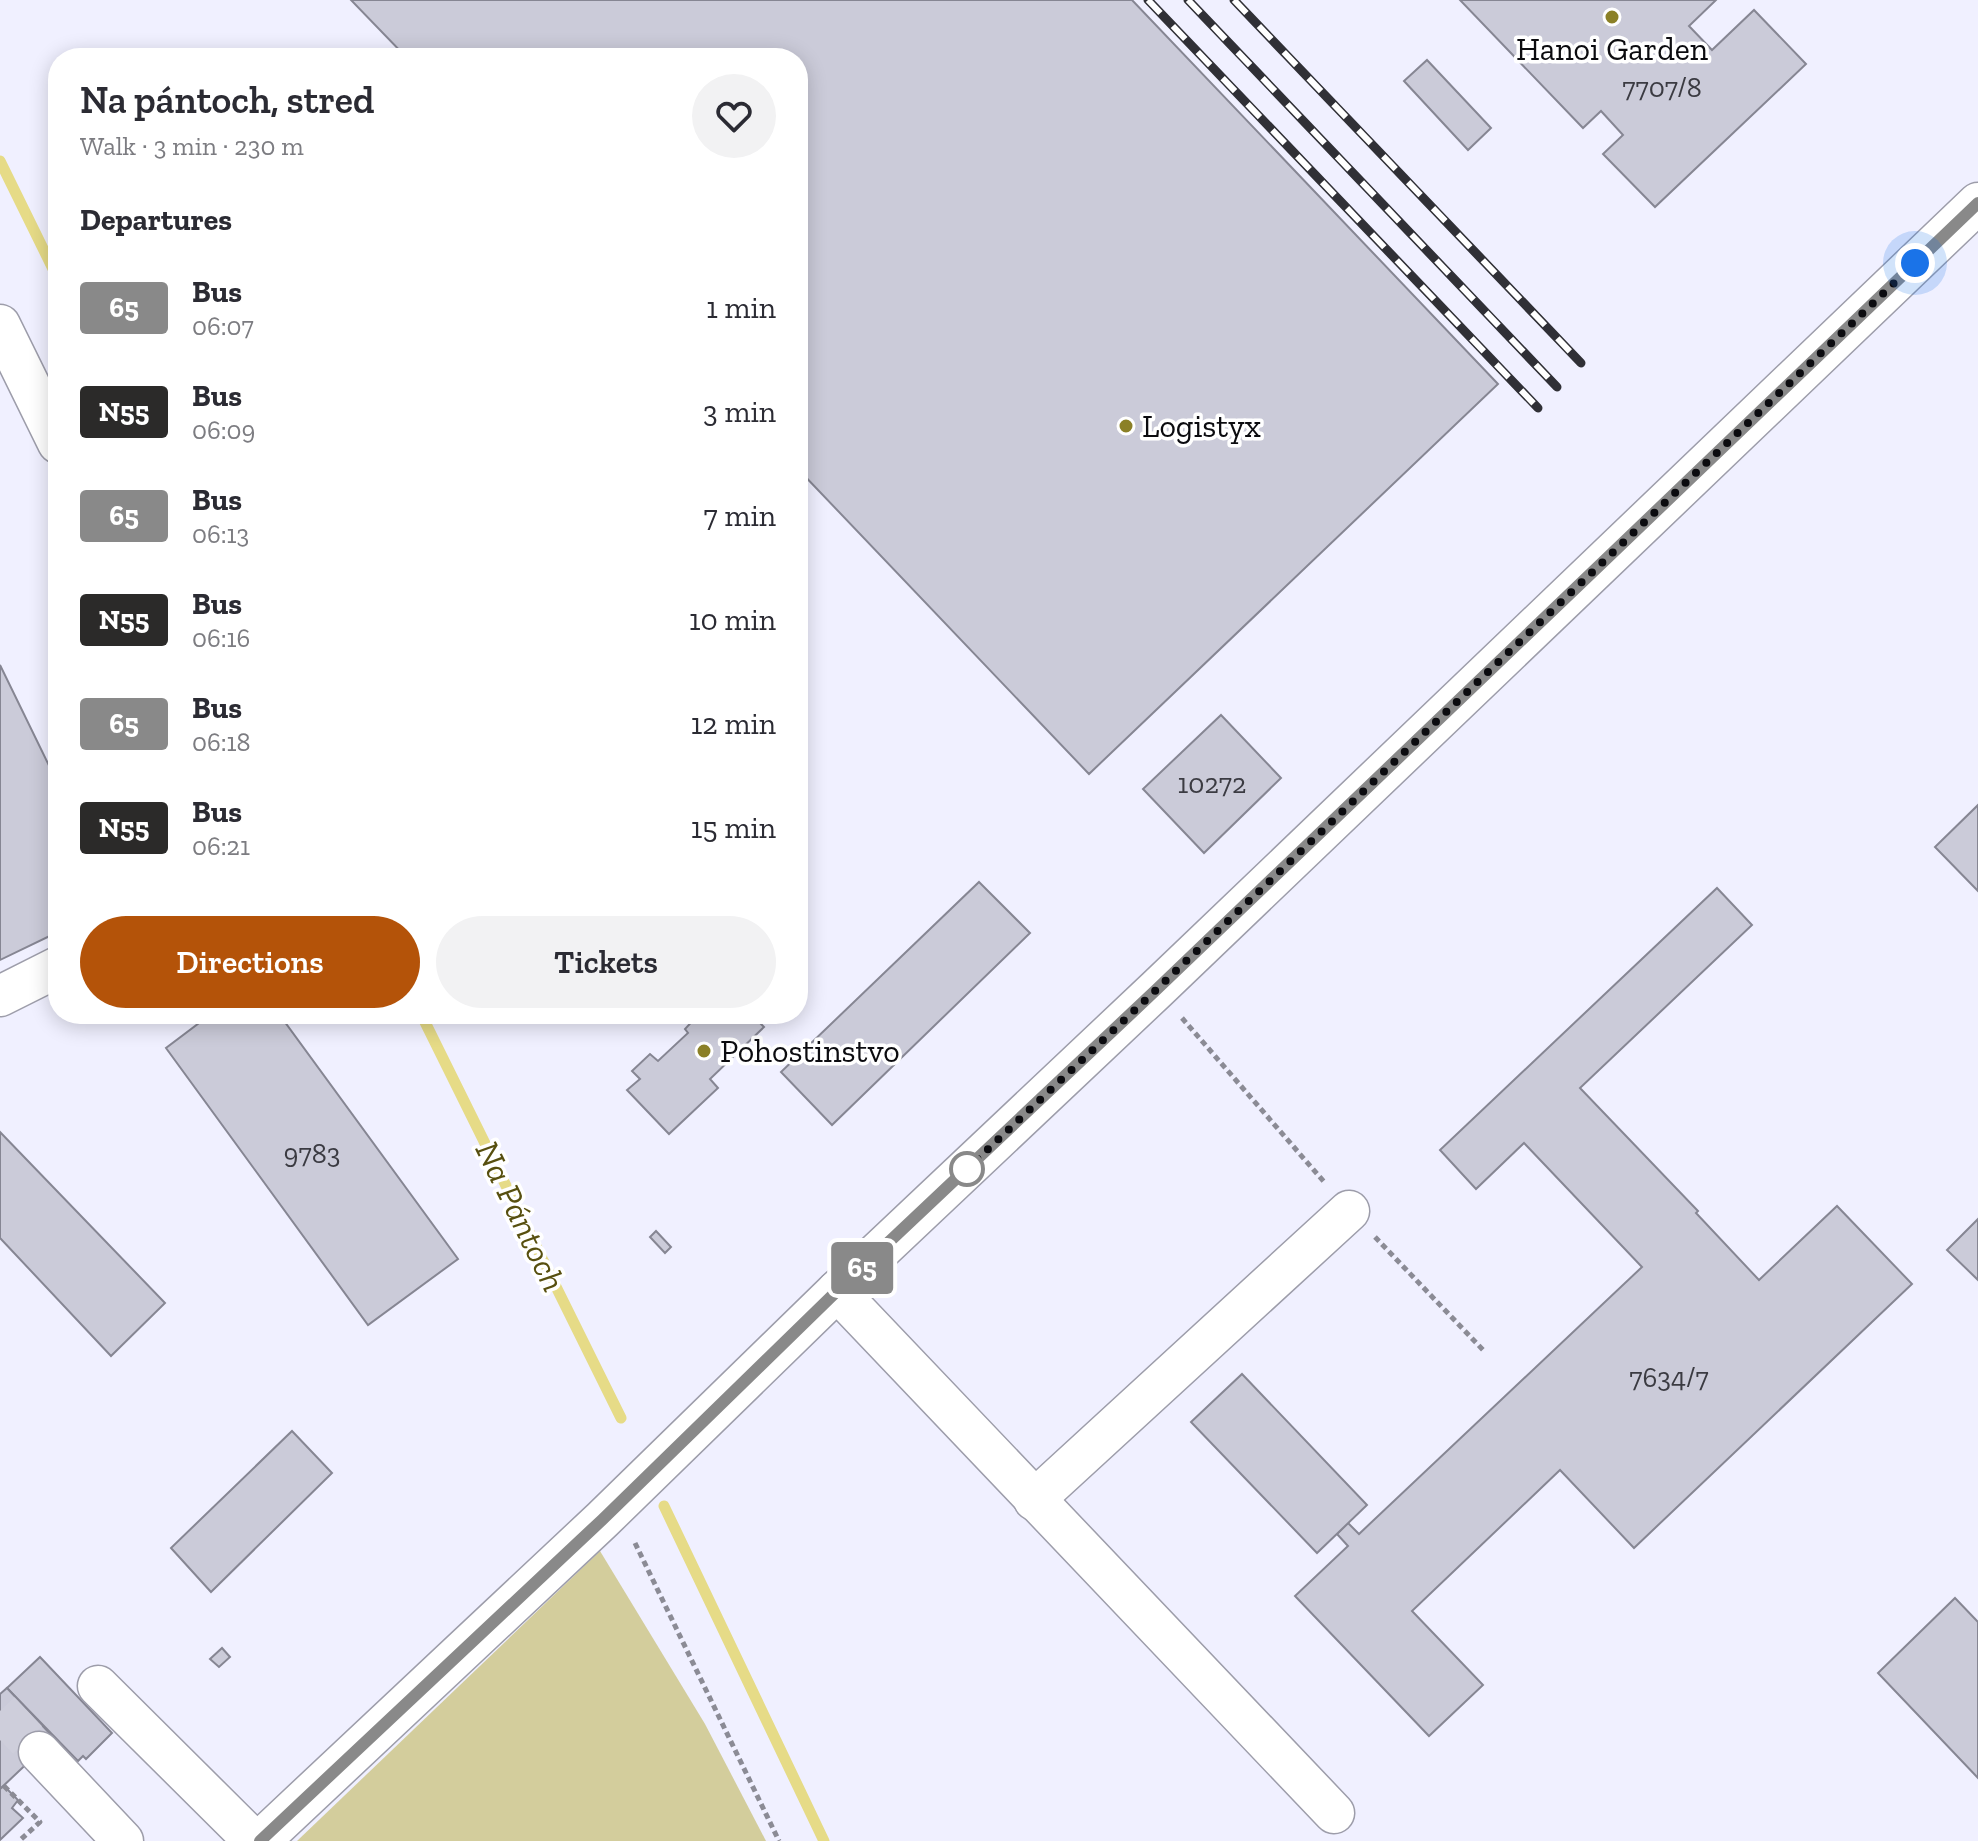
<!DOCTYPE html>
<html lang="en">
<head>
<meta charset="utf-8">
<style>
  :root { --surface:#fff; --page:#f2f2f3; --text:#2b2b33; --muted:#7c7c81; --accent:#b45309 }
  body { margin:0; font-family:"Zilla Slab",serif; background:var(--page); color:var(--text); height:100vh; display:flex; flex-direction:column; font-size:30px; white-space:nowrap }
  * { box-sizing:border-box; margin:0 }
  p { font-size:26px; color:var(--muted) }
  .icon { flex:none; width:44px; height:44px; fill:none; stroke:currentColor; stroke-width:2; stroke-linecap:round; stroke-linejoin:round }
  .map { position:relative; flex:1; overflow:hidden }
  .panel { position:absolute; left:48px; top:48px; width:760px; height:976px; display:flex; flex-direction:column; background:var(--surface); border-radius:32px; box-shadow:0 4px 20px #0003 }
  .panel>* { flex:none }
  .badge { padding:0 16px; border-radius:6px; font-size:28px; line-height:52px }
  .you { position:absolute; width:40px; height:40px; margin:-20px; border:6px solid #fff; border-radius:50%; background:#1a73e8; box-shadow:0 0 0 12px #1a73e833 }
  .map>.badge { position:absolute; translate:-50% -50%; box-shadow:0 0 0 4px #fff }
  h2 { padding:0 32px; font-size:30px; line-height:72px }
  .round { display:grid; place-items:center; flex:none; width:84px; height:84px; border-radius:42px; background:var(--page) }
  .headline { display:flex; align-items:center; justify-content:space-between; height:136px; padding:0 32px }
  h1 { font-size:38px; font-weight:600; line-height:60px }
  .primary-button { display:flex; gap:16px; margin-top:auto; padding:16px 32px }
  .primary-button a { flex:1; height:92px; border-radius:48px; background:var(--accent); color:#fff; font-size:32px; font-weight:600; line-height:92px; text-align:center }
  .primary-button a+a { background:var(--page); color:var(--text) }
  ul { padding:0; list-style:none }
  li { display:flex; align-items:center; gap:24px; height:104px; padding:0 32px }
  li div { flex:1 }
  li b { display:block; font-size:30px }
  li em { font-style:normal }
  li .badge { min-width:88px; font-weight:700; text-align:center }
  .map>svg:first-child { display:block }
</style>
</head>
<body>
<div class="map">
<svg width="1978" height="1841" viewBox="0 0 1978 1841">
  <rect width="100%" height="100%" fill="#f0f0ff"/>
  <path fill="#d3cd9c" d="M 600,1551 L 705,1724 L 766,1841 L 297,1841 Z"/>
  <g fill="none" stroke-linecap="round" stroke-linejoin="round">
    <g stroke="#e6db87" stroke-width="11">
      <path d="M 0,161 L 58,279"/>
      <path d="M 421,1014 L 621,1418"/>
      <path d="M 664,1506 L 824,1841"/>
    </g>
  </g>
  <g fill="#cbcbd9" stroke="#868693" stroke-width="2">
    <path d="M 351,0 L 1132,0 L 1498,384 L 1089,774 L 798,469 L 798,58 L 407,58 Z"/>
    <path d="M 1460,0 L 1716,0 L 1689,26 L 1712,50 L 1754,10 L 1806,64 L 1655,207 L 1603,154 L 1623,135 L 1601,111 L 1583,128 Z"/>
    <path d="M 1427,60 L 1491,128 L 1468,150 L 1404,81 Z"/>
    <path d="M 0,665 L 58,784 L 58,932 L 0,960 Z"/>
    <path d="M 1221,715 L 1281,778 L 1204,853 L 1143,789 Z"/>
    <path d="M 1978,805 L 1978,891 L 1935,847 Z"/>
    <path d="M 979,882 L 1030,933 L 832,1125 L 781,1072 Z"/>
    <path d="M 1717,888 L 1752,925 L 1580,1088 L 1698,1211 L 1696,1213 L 1759,1280 L 1837,1206 L 1912,1284 L 1634,1548 L 1560,1470 L 1412,1611 L 1483,1685 L 1429,1736 L 1295,1596 L 1348,1546 L 1337,1534 L 1348,1523 L 1359,1534 L 1642,1267 L 1524,1143 L 1476,1189 L 1440,1150 Z"/>
    <path d="M 211,1014 L 279,1014 L 458,1259 L 368,1325 L 166,1048 Z"/>
    <path d="M 708,1014 L 751,1014 L 764,1027 L 710,1079 L 718,1088 L 669,1134 L 627,1090 L 640,1079 L 632,1071 L 650,1054 L 658,1061 L 688,1033 L 685,1029 L 698,1015 L 702,1019 Z"/>
    <path d="M 0,1132 L 165,1303 L 111,1356 L 0,1238 Z"/>
    <path d="M 1978,1219 L 1978,1280 L 1947,1250 Z"/>
    <path d="M 656,1231 L 671,1247 L 665,1253 L 650,1237 Z"/>
    <path d="M 1242,1374 L 1367,1505 L 1317,1553 L 1191,1422 Z"/>
    <path d="M 292,1431 L 332,1473 L 211,1592 L 171,1548 Z"/>
    <path d="M 1955,1598 L 1978,1622 L 1978,1778 L 1878,1673 Z"/>
    <path d="M 222,1648 L 230,1657 L 219,1667 L 210,1659 Z"/>
    <path d="M 40,1657 L 112,1733 L 86,1759 L 83,1756 L 78,1761 L 7,1688 Z"/>
    <path d="M 7,1688 L 54,1738 L 0,1789 L 0,1694 Z"/>
    <path d="M 4,1786 L 18,1800 L 12,1808 L 23,1818 L 0,1840 L 0,1789 Z"/>
  </g>
  <g fill="none" stroke-linecap="round" stroke-linejoin="round">
    <path stroke="#cecedb" stroke-width="40" stroke-dasharray="40 20" stroke-linecap="butt" d="M 0,1711 L 39,1752"/>
    <defs>
      <g id="minor">
        <path d="M 0,325 L 58,443"/>
        <path d="M 0,996 L 58,967"/>
        <path d="M 837,1291 L 1334,1813"/>
        <path d="M 1034,1500 L 1349,1211"/>
        <path d="M 98,1686 L 254,1841"/>
        <path d="M 39,1752 L 123,1841"/>
        <path d="M 260,1841 L 602,1520 L 837,1291 L 1157,989 L 1978,203"/>
      </g>
    </defs>
    <use href="#minor" stroke="#9d9daa" stroke-width="43"/>
    <g stroke="#8b8b95" stroke-width="5" stroke-dasharray="6 4" stroke-linecap="butt">
      <path d="M 1182,1018 L 1325,1183"/>
      <path d="M 1375,1237 L 1485,1352"/>
      <path d="M 635,1543 L 779,1841"/>
      <path d="M 4,1786 L 40,1822 L 19,1841"/>
    </g>
    <use href="#minor" stroke="#fff" stroke-width="40"/>
    <defs>
      <g id="rail">
        <path d="M 1148,0 L 1538,408"/>
        <path d="M 1188,0 L 1557,387"/>
        <path d="M 1234,0 L 1581,363"/>
      </g>
    </defs>
    <use href="#rail" stroke="#303036" stroke-width="9"/>
    <use href="#rail" stroke="#fff" stroke-width="6" stroke-dasharray="18" stroke-linecap="butt"/>
  </g>
  <g fill="none" stroke-linecap="round" stroke-linejoin="round">
    <defs>
      <path id="line" d="M 260,1841 L 602,1520 L 837,1291 L 1157,989 L 1978,203"/>
    </defs>
    <use href="#line" stroke="#fff" stroke-width="18"/>
    <use href="#line" stroke="#898989" stroke-width="12"/>
    <path stroke="#0b0b0f" stroke-width="8" stroke-dasharray="0 14.4" d="M 967,1169 L 1157,989 L 1915,263"/>
  </g>
  <g fill="#8b8027" stroke="#fff" stroke-width="3">
    <circle cx="1612" cy="17" r="8"/>
    <circle cx="1126" cy="426" r="8"/>
    <circle cx="704" cy="1051" r="8"/>
  </g>
  <circle fill="#fff" stroke="#898989" stroke-width="4" cx="967" cy="1169" r="16"/>
  <g text-anchor="middle" stroke-width="7" stroke-linejoin="round" paint-order="stroke">
    <g font-size="28" fill="#3b3b42">
      <text x="1662" y="97">7707/8</text>
      <text x="1212" y="793">10272</text>
      <text x="312" y="1163">9783</text>
      <text x="1669" y="1387">7634/7</text>
    </g>
    <g font-size="32" fill="#0b0b0f" stroke="#fff" text-anchor="start">
      <text x="1612" y="60" text-anchor="middle">Hanoi Garden</text>
      <text x="1142" y="437">Logistyx</text>
      <text x="720" y="1062">Pohostinstvo</text>
    </g>
    <g font-size="34" font-style="italic" fill="#574f0f" stroke="#fff">
      <text transform="translate(521 1216) rotate(64)" y="12">Na Pántoch</text>
    </g>
  </g>
</svg>
<div class="you" style="left:1915px;top:263px"></div>
<b class="badge" style="left:862px;top:1268px;background:#898989;color:#fff">65</b>
<section class="panel">
<div class="headline"><div><h1>Na pántoch, stred</h1><p>Walk · 3 min · 230 m</p></div><a class="round"><svg class="icon" aria-label="heart" viewBox="0 0 24 24"><path d="M12 20l-8-8c-3-5 5-10 8-4 3-6 11-1 8 4z"/></svg></a></div>
<h2>Departures</h2>
<ul>
<li><span class="badge" style="background:#898989;color:#fff">65</span><div><b>Bus</b><p>06:07</p></div><em>1 min</em></li>
<li><span class="badge" style="background:#2b2a29;color:#fff">N55</span><div><b>Bus</b><p>06:09</p></div><em>3 min</em></li>
<li><span class="badge" style="background:#898989;color:#fff">65</span><div><b>Bus</b><p>06:13</p></div><em>7 min</em></li>
<li><span class="badge" style="background:#2b2a29;color:#fff">N55</span><div><b>Bus</b><p>06:16</p></div><em>10 min</em></li>
<li><span class="badge" style="background:#898989;color:#fff">65</span><div><b>Bus</b><p>06:18</p></div><em>12 min</em></li>
<li><span class="badge" style="background:#2b2a29;color:#fff">N55</span><div><b>Bus</b><p>06:21</p></div><em>15 min</em></li>
</ul>
<div class="primary-button"><a>Directions</a><a>Tickets</a></div>
</section>
</div>
</body>
</html>
